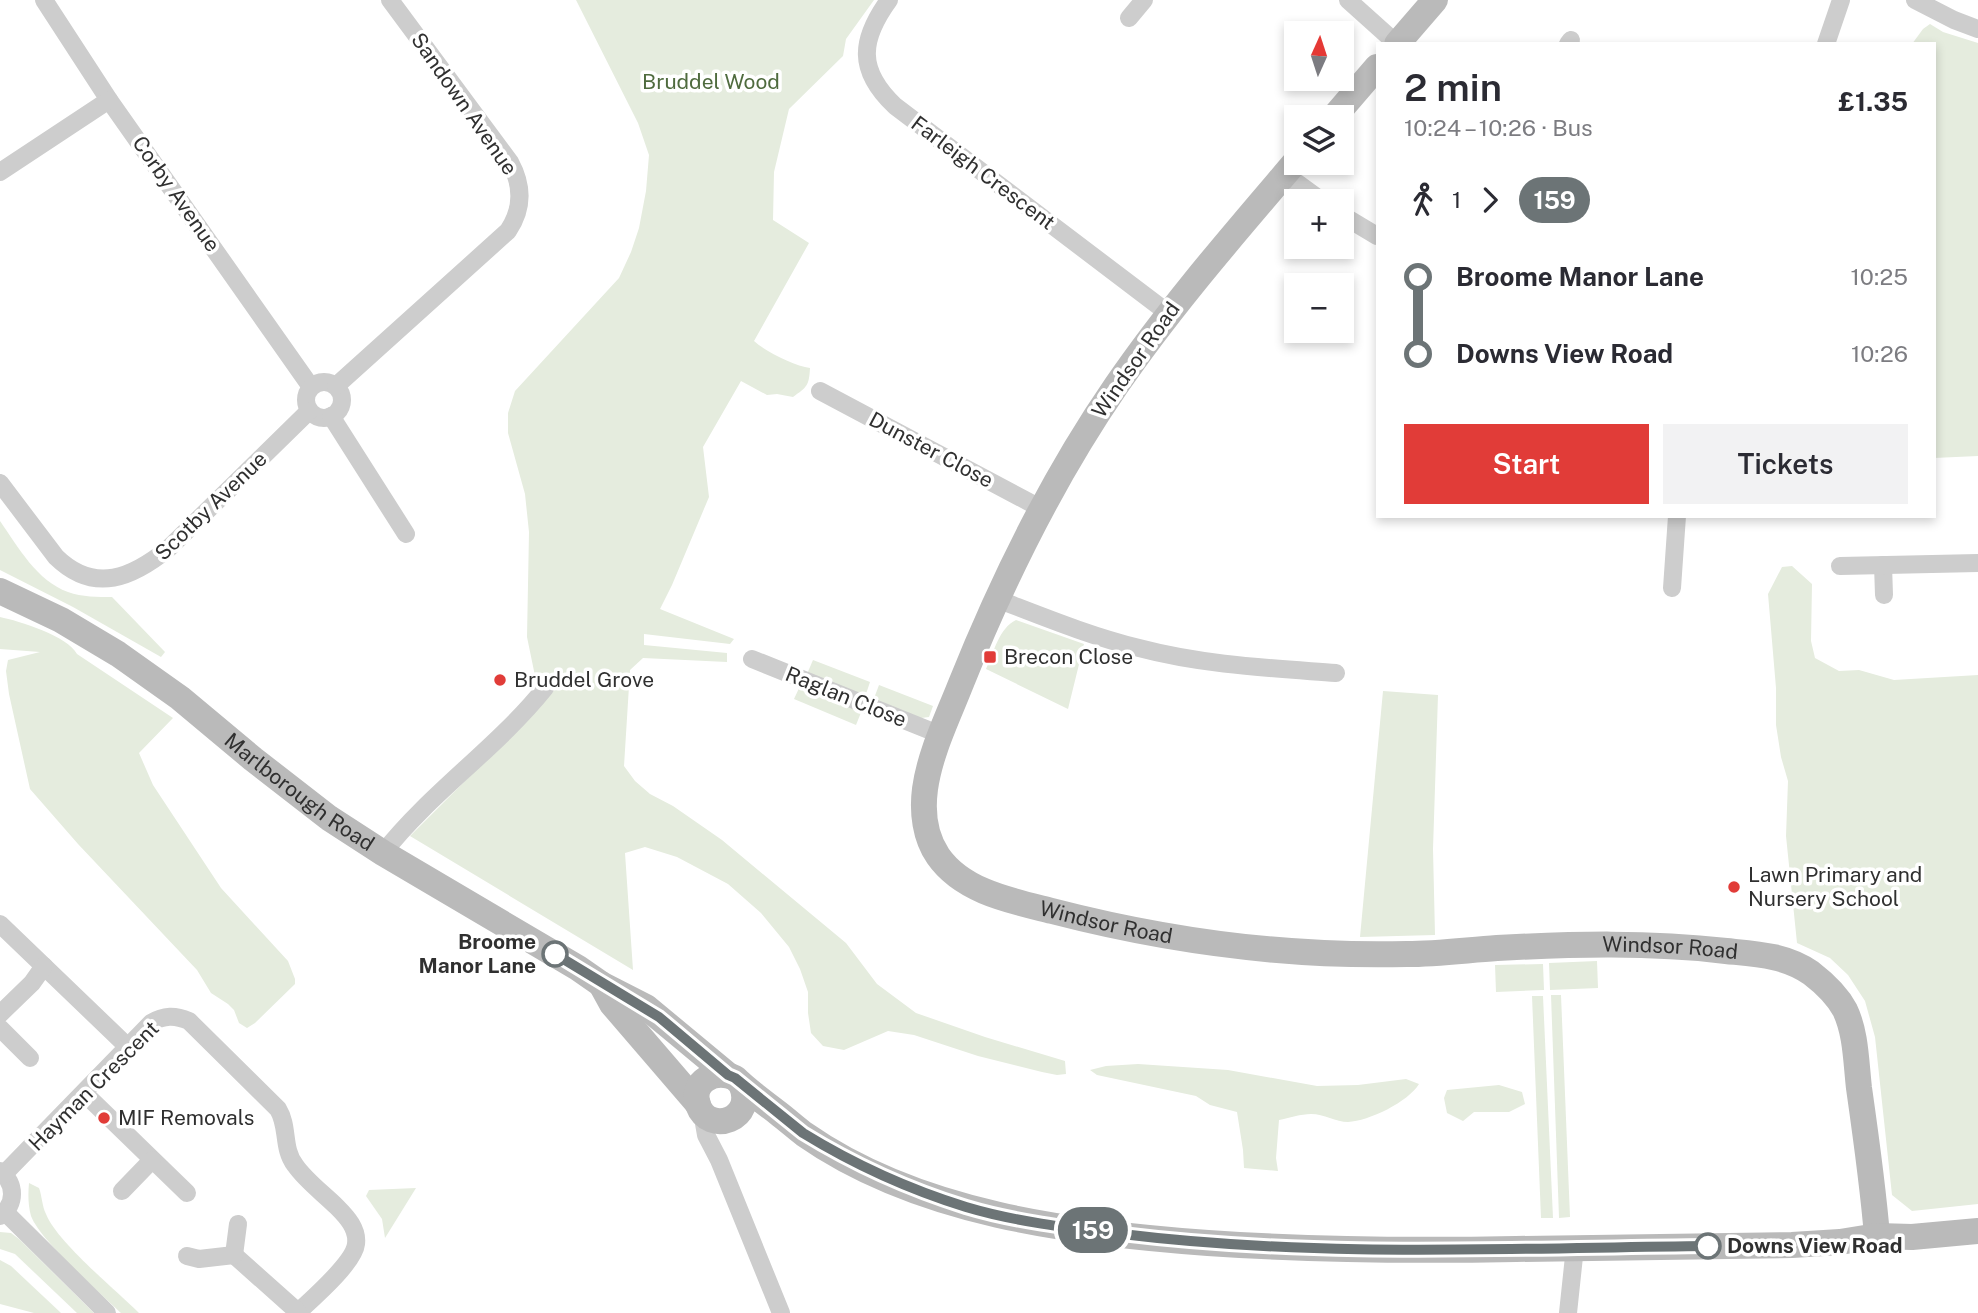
<!DOCTYPE html>
<html lang="en">
<head>
<meta charset="utf-8">
<style>
  :root { --surface:#fff; --page:#f2f2f3; --text:#2b2b33; --muted:#7c7c81; --accent:#e13c38 }
  body { margin:0; font-family:"Public Sans",sans-serif; background:var(--page); color:var(--text); height:100vh; display:flex; flex-direction:column; font-size:26px; white-space:nowrap }
  * { box-sizing:border-box; margin:0 }
  p { font-size:23px; color:var(--muted) }
  .icon { flex:none; width:38px; height:38px; fill:none; stroke:currentColor; stroke-width:2; stroke-linecap:round; stroke-linejoin:round }
  .map { position:relative; flex:1; overflow:hidden }
  .panel { position:absolute; left:1376px; top:42px; width:560px; height:476px; display:flex; flex-direction:column; background:var(--surface); border-radius:0px; box-shadow:0 4px 10px #0003 }
  .panel>* { flex:none }
  .badge { padding:0 14px; border-radius:23px; font-size:24px; line-height:46px }
  .needle { width:46px; rotate:3deg }
  .buttons { position:absolute; left:1284px; top:21px; display:grid; gap:14px }
  .buttons a { display:grid; place-items:center; width:70px; height:70px; border-radius:0px; background:var(--surface); box-shadow:0 4px 10px #0003; font-size:35px }
  .map>.badge { position:absolute; translate:-50% -50%; box-shadow:0 0 0 4px #fff }
  .legs { display:flex; align-items:center; gap:10px; height:77px; padding:0 28px; font-size:23px }
  .legs p { margin-inline-start:auto }
  .headline { display:flex; align-items:center; justify-content:space-between; height:119px; padding:0 28px }
  h1 { font-size:38px; font-weight:600; line-height:52px }
  .cta { display:flex; gap:14px; margin-top:auto; padding:14px 28px }
  .cta a { flex:1; height:80px; border-radius:0px; background:var(--accent); color:#fff; font-size:28px; font-weight:600; line-height:80px; text-align:center }
  .cta a+a { background:var(--page); color:var(--text) }
  ul { padding:0 28px; list-style:none }
  li { display:flex; align-items:center; gap:24px; height:77px; font-size:26px }
  li i { display:grid; place-items:center; width:10px; height:100%; margin:0 9px; background:currentColor }
  li i::after { content:''; width:18px; height:18px; margin:-9px; border:5px solid; border-radius:50%; background:var(--surface) }
  li p { margin-inline-start:auto }
  li:first-child i { background:linear-gradient(#0000 50%,currentColor 0) }
  li:last-child i { background:linear-gradient(currentColor 50%,#0000 0) }
  .map>svg:first-child { display:block }
</style>
</head>
<body>
<div class="map">
<svg width="1978" height="1313" viewBox="0 0 1978 1313">
  <rect width="100%" height="100%" fill="#fff"/>
  <g fill="#e5ecde">
    <path d="M 576,0 L 874,0 L 846,39 L 843,56 L 789,109 L 774,172 L 773,220 L 809,243 L 754,341 C 766,352 795,366 810,368 C 809,386 807,387 793,397 L 777,394 L 767,395 L 741,381 L 703,447 L 709,497 L 672,585 L 660,609 L 734,639 L 730,644 L 644,634 L 644,645 L 727,653 L 727,662 L 643,658 L 630,670 L 624,766 L 635,781 L 650,794 L 673,806 L 722,840 L 846,943 L 877,984 L 916,1013 L 985,1037 L 1065,1061 L 1066,1074 L 1057,1075 L 1042,1072 L 978,1056 L 914,1035 L 888,1031 L 844,1050 L 823,1046 L 811,1033 L 808,1013 L 808,992 L 800,969 L 789,947 L 761,913 L 728,884 L 677,857 L 645,847 L 625,853 L 633,970 L 410,836 L 541,705 L 527,637 L 529,532 L 525,494 L 508,433 L 508,413 L 515,391 L 619,278 L 631,252 L 639,228 L 646,191 L 649,155 L 638,123 Z"/>
    <path d="M 1930,24 L 1943,32 L 1978,43 L 1978,456 L 1934,458 L 1934,44 L 1912,44 L 1923,29 Z"/>
    <path d="M 0,521 C 18,547 37,581 68,592 C 82,597 98,597 112,597 L 165,652 L 161,657 L 73,607 L 0,570 Z"/>
    <path d="M 1792,566 L 1812,584 L 1811,641 L 1815,658 L 1839,671 L 1859,670 L 1894,680 L 1978,675 L 1978,1204 L 1912,1211 L 1892,1195 L 1875,1037 L 1865,1001 L 1848,975 L 1830,958 L 1797,943 L 1786,836 L 1788,781 L 1781,757 L 1776,725 L 1776,688 L 1768,594 L 1782,567 Z"/>
    <path d="M 0,617 C 19,621 68,636 77,654 L 173,718 L 139,753 L 153,785 L 221,888 L 288,961 L 295,979 L 295,984 L 255,1023 L 247,1028 L 239,1023 L 234,1010 L 228,1004 L 211,993 L 197,970 L 78,844 L 30,789 L 9,694 L 6,671 L 8,660 L 40,652 L 0,649 Z"/>
    <path d="M 1016,620 L 1084,644 L 1068,709 L 986,669 C 994,652 999,628 1016,620 Z"/>
    <path d="M 813,660 L 870,682 L 865,697 L 807,674 Z"/>
    <path d="M 801,684 L 862,710 L 856,725 L 794,699 Z"/>
    <path d="M 879,685 L 933,706 L 929,717 L 921,718 L 873,701 Z"/>
    <path d="M 1383,691 L 1438,695 L 1433,849 L 1435,935 L 1360,937 Z"/>
    <path d="M 1597,961 L 1598,988 L 1550,990 L 1549,963 Z"/>
    <path d="M 1543,964 L 1544,990 L 1496,992 L 1495,965 Z"/>
    <path d="M 1551,995 L 1561,995 L 1570,1217 L 1559,1218 Z"/>
    <path d="M 1532,996 L 1543,996 L 1553,1218 L 1541,1218 Z"/>
    <path d="M 1138,1064 L 1228,1070 L 1317,1086 L 1358,1085 L 1406,1079 L 1419,1084 C 1408,1102 1369,1121 1348,1122 C 1336,1122 1324,1114 1311,1114 C 1301,1114 1289,1118 1279,1120 L 1276,1158 L 1278,1171 L 1244,1168 L 1243,1150 L 1237,1112 L 1210,1105 L 1196,1096 L 1097,1075 L 1090,1070 L 1106,1066 Z"/>
    <path d="M 1499,1085 L 1522,1092 L 1525,1104 L 1509,1112 L 1474,1112 L 1463,1121 L 1447,1113 L 1444,1098 L 1447,1090 Z"/>
    <path d="M 29,1183 L 39,1188 C 42,1196 42,1206 46,1214 C 57,1242 116,1290 139,1313 L 121,1313 C 100,1293 40,1240 31,1216 C 28,1205 28,1194 29,1183 Z"/>
    <path d="M 416,1188 L 385,1238 L 382,1219 L 366,1196 L 369,1190 Z"/>
    <path d="M 0,1232 L 11,1233 L 19,1239 L 94,1313 L 77,1313 L 15,1254 L 0,1249 Z"/>
    <path d="M 0,1260 L 11,1266 L 61,1313 L 34,1313 L 0,1304 Z"/>
  </g>
  <g fill="none" stroke-linecap="round" stroke-linejoin="round">
    <g stroke="#cdcdcd" stroke-width="18">
      <path d="M 44,0 L 109,100 L 311,387"/>
      <path d="M 889,0 C 860,40 857,70 895,106 L 1168,313"/>
      <path d="M 1348,0 L 1397,44"/>
      <path d="M 1915,0 L 1954,20 L 1978,29"/>
      <path d="M 1129,18 L 1144,0"/>
      <path d="M 1568,44 L 1571,40"/>
      <path d="M 1826,44 L 1841,0"/>
      <path d="M 0,172 L 109,100"/>
      <path d="M 1285,174 L 1322,201"/>
      <path d="M 1342,215 L 1377,236"/>
      <circle cx="324" cy="400" r="18"/>
      <path d="M 336,386 L 508,231 C 523,209 523,186 510,162 L 390,0"/>
      <path d="M 820,391 L 1042,509"/>
      <path d="M 331,416 L 406,534"/>
      <path d="M 0,483 L 56,557 C 95,595 133,577 169,548 L 309,411"/>
      <path d="M 1883,565 L 1884,595"/>
      <path d="M 1840,566 L 1978,563"/>
      <path d="M 1672,588 L 1677,516"/>
      <path d="M 997,599 C 1044,617 1090,636 1139,648 C 1203,665 1270,668 1336,673"/>
      <path d="M 752,659 L 941,735"/>
      <path d="M 383,853 C 431,792 497,748 545,688"/>
      <path d="M 0,924 L 128,1047"/>
      <path d="M 0,1014 L 32,983 L 44,966"/>
      <path d="M 0,1028 L 30,1058"/>
      <path d="M 84,1093 L 187,1193"/>
      <path d="M 702,1112 L 706,1135 L 719,1160 L 781,1313"/>
      <path d="M 0,1171 C 16,1184 16,1204 0,1216"/>
      <path d="M 4,1174 L 151,1023 C 164,1015 175,1015 189,1021 L 278,1109 C 289,1127 282,1148 295,1165 C 306,1181 323,1193 337,1207 C 347,1217 358,1229 356,1244 C 354,1263 312,1299 297,1313"/>
      <path d="M 122,1191 L 152,1160"/>
      <path d="M 5,1212 L 107,1313"/>
      <path d="M 234,1255 L 298,1312"/>
      <path d="M 234,1255 L 238,1224"/>
      <path d="M 187,1256 L 199,1259 L 234,1255"/>
      <path d="M 1568,1313 L 1575,1247"/>
    </g>
    <g stroke="#bababa" stroke-width="26">
      <path d="M 1397,44 L 1435,0"/>
      <path d="M 1334,117 L 1377,67"/>
      <path id="s1" d="M 1297,160 C 1234,234 1171,306 1116,386 C 1052,479 1002,581 960,686 C 947,719 930,753 925,789 C 922,812 925,837 938,856 C 963,892 1012,901 1052,911 C 1168,941 1288,957 1407,954 C 1437,954 1467,950 1497,948 C 1573,944 1649,942 1726,951 C 1756,954 1785,955 1811,973 C 1824,983 1837,995 1845,1010 C 1856,1033 1856,1062 1859,1088 C 1866,1137 1873,1186 1877,1236"/>
      <path id="s2" d="M 0,591 L 61,620 L 118,654 L 180,698 L 253,759 L 329,818 L 383,853 L 578,968 L 601,984 L 646,1007 L 728,1075"/>
      <path d="M 601,984 L 612,1004 L 698,1104"/>
      <path d="M 741,1084 C 757,1119 709,1136 698,1105 C 690,1081 715,1069 735,1078 C 748,1091 764,1102 778,1113 C 787,1120 795,1127 804,1134 C 918,1214 1072,1233 1208,1243 C 1311,1250 1413,1251 1516,1249 C 1608,1247 1700,1246 1792,1245 L 1840,1242 L 1877,1236 L 1912,1237 L 1978,1231"/>
    </g>
  </g>
  <g fill="none" stroke-linecap="round" stroke-linejoin="round">
    <defs>
      <path id="line-1" d="M 555,954 L 659,1017 L 728,1075 L 735,1078 L 803,1133 C 855,1165 908,1189 966,1207 C 1016,1222 1070,1228 1122,1234 C 1317,1258 1513,1248 1708,1246"/>
    </defs>
    <use href="#line-1" stroke="#fff" stroke-width="16"/>
    <use href="#line-1" stroke="#6c7476" stroke-width="10"/>
  </g>
  <g fill="#e13c38" stroke="#fff" stroke-width="2.5">
    <rect x="983" y="650" width="14" height="14" rx="3.5"/>
    <circle cx="500" cy="680" r="7"/>
    <circle cx="1734" cy="887" r="7"/>
    <circle cx="104" cy="1118" r="7"/>
  </g>
  <g fill="#fff" stroke="#6c7476" stroke-width="3.5">
    <circle cx="555" cy="954" r="12"/>
    <circle cx="1708" cy="1246" r="12"/>
  </g>
  <g text-anchor="middle" stroke-width="7" stroke-linejoin="round" paint-order="stroke">
    <g font-size="21" fill="#4f6b3e" stroke="#fff">
      <text x="711" y="89">Bruddel Wood</text>
    </g>
    <g font-size="21" fill="#303030" stroke="#fff">
      <text transform="translate(464 104) rotate(55)" y="7">Sandown Avenue</text>
      <text transform="translate(983 173) rotate(37)" y="7">Farleigh Crescent</text>
      <text transform="translate(176 194) rotate(55)" y="7">Corby Avenue</text>
      <text transform="translate(1136 360) rotate(-55)" y="7">Windsor Road</text>
      <text transform="translate(931 450) rotate(28)" y="7">Dunster Close</text>
      <text transform="translate(211 506) rotate(-44)" y="7">Scotby Avenue</text>
      <text transform="translate(846 697) rotate(22)" y="7">Raglan Close</text>
      <text dy="7" stroke="none"><textPath href="#s2" startOffset="362">Marlborough Road</textPath></text>
      <text dy="7" stroke="none"><textPath href="#s1" startOffset="992">Windsor Road</textPath></text>
      <text dy="7" stroke="none"><textPath href="#s1" startOffset="1559">Windsor Road</textPath></text>
      <text transform="translate(94 1086) rotate(-45)" y="7">Hayman Crescent</text>
    </g>
    <g font-size="21" fill="#303030" stroke="#fff" text-anchor="start">
      <text x="1004" y="664">Brecon Close</text>
      <text x="514" y="687">Bruddel Grove</text>
      <text x="1748" y="882">Lawn Primary and<tspan x="1748" dy="24">Nursery School</tspan></text>
      <text x="118" y="1125">MIF Removals</text>
    </g>
    <g font-size="21" font-weight="bold" fill="#303030" stroke="#fff" text-anchor="end">
      <text x="536" y="949">Broome<tspan x="536" dy="24">Manor Lane</tspan></text>
      <text x="1727" y="1253" text-anchor="start">Downs View Road</text>
    </g>
  </g>
</svg>
<div class="buttons">
<a><svg class="needle" viewBox="-14 -14 28 28"><path d="M0-13l5 13h-10z" fill="#e53935"/><path d="M0 13l5-13h-10z" fill="#7c7c81"/></svg></a>
<a><svg class="icon" aria-label="layers" viewBox="0 0 24 24"><path d="M12 4l9 5-9 5-9-5zM3 14l9 5 9-5"/></svg></a>
<a>+</a>
<a>−</a>
</div>
<b class="badge" style="left:1093px;top:1230px;background:#6c7476;color:#fff">159</b>
<section class="panel">
<div class="headline"><div><h1>2 min</h1><p>10:24 – 10:26 · Bus</p></div><b>£1.35</b></div>
<div class="legs"><svg class="icon" aria-label="walk" viewBox="0 0 24 24"><circle cx="13" cy="4" r="2"/><path d="M13 8l-2 6 4 7M11 14l-3 7M7 12l3-4h3l4 4"/></svg>1<svg class="icon" aria-label="forward" viewBox="0 0 24 24"><path d="M9 5l7 7-7 7"/></svg><b class="badge" style="background:#6c7476;color:#fff">159</b></div>
<ul>
<li><i style="color:#6c7476"></i><b>Broome Manor Lane</b><p>10:25</p></li>
<li><i style="color:#6c7476"></i><b>Downs View Road</b><p>10:26</p></li>
</ul>
<div class="cta"><a>Start</a><a>Tickets</a></div>
</section>
</div>
</body>
</html>
